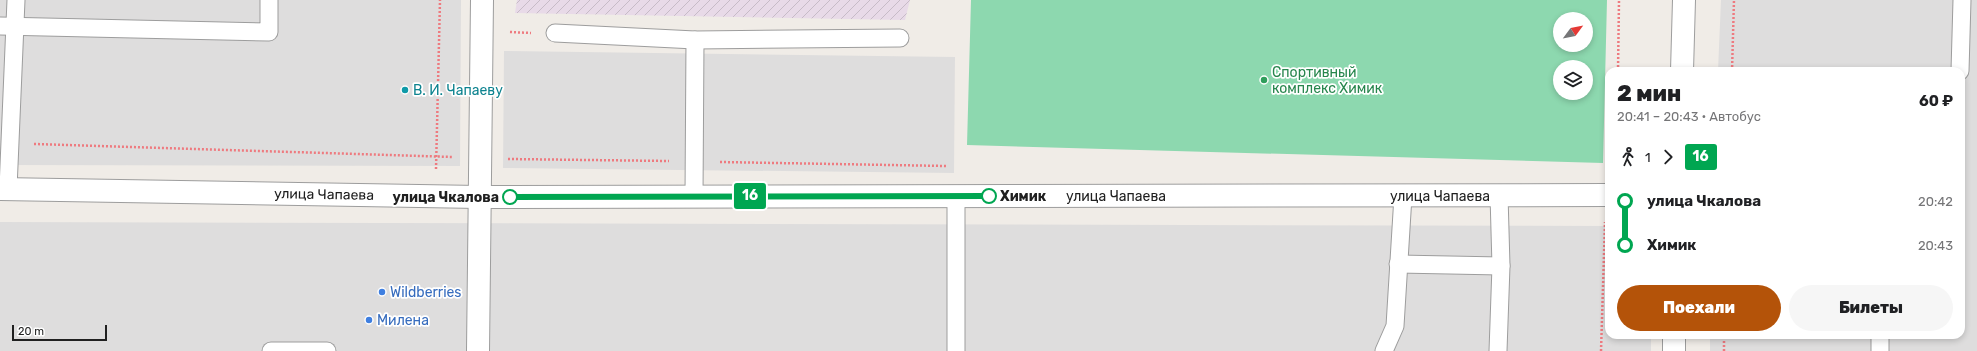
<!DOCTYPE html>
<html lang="ru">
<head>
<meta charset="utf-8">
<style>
  :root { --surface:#fff; --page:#f6f6f6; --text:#202124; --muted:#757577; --accent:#b45309 }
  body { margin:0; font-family:Rubik,sans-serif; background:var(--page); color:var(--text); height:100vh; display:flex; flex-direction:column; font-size:15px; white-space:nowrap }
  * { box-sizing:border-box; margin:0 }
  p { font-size:13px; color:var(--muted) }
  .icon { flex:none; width:22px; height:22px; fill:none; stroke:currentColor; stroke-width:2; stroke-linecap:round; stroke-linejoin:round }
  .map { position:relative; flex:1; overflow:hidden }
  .drawer { position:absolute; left:1605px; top:67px; width:360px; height:272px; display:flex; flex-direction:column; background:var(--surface); border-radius:12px; box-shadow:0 2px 6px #0003 }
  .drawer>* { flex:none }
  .badge { padding:0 8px; border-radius:3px; font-size:14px; line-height:26px }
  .needle { width:26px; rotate:58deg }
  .controls { position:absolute; left:1553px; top:12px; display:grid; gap:8px }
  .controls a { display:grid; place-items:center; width:40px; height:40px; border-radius:50%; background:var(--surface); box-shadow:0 2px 6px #0003; font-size:20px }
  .scale { position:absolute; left:12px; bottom:10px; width:95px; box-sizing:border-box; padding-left:4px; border:2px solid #202020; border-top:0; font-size:11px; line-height:14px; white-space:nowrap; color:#202020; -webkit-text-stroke:3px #fff; paint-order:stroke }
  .map>.badge { position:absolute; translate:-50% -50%; box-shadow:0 0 0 2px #fff }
  .legs { display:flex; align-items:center; gap:6px; height:44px; padding:0 12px; font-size:13px }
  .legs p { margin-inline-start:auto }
  .head { display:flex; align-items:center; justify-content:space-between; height:68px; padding:0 12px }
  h1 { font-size:22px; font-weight:800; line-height:30px }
  .cta { display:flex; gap:8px; margin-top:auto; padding:8px 12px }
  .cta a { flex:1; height:46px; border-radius:24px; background:var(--accent); color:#fff; font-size:16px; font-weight:800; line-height:46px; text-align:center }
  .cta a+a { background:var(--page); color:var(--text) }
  ul { padding:0 12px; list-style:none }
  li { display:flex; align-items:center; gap:14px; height:44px; font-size:15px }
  li i { display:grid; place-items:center; width:6px; height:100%; margin:0 5px; background:currentColor }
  li i::after { content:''; width:10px; height:10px; margin:-5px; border:3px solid; border-radius:50%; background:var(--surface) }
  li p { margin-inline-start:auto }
  li:first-child i { background:linear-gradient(#0000 50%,currentColor 0) }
  li:last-child i { background:linear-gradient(currentColor 50%,#0000 0) }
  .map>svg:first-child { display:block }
</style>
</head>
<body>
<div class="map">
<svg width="1977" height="351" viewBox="0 0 1977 351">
  <defs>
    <pattern id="industrial-furrows" width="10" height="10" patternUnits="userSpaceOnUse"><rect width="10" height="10" fill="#e8dae8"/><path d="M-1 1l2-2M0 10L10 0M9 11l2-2" fill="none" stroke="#c7bbc7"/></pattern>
  </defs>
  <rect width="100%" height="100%" fill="#f0ece7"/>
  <g fill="#dedddd">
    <path d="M 0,0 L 461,0 L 460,166 L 0,165 Z"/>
    <path d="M 1721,0 L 1977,0 L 1977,351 L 1710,351 L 1710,335 L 1961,335 L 1961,71 L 1718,71 Z"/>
    <path d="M 504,51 L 955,57 L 954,173 L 503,168 Z"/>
    <path d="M 0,222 L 1609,226 L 1609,335 L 1651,335 L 1651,351 L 0,351 Z"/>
  </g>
  <path fill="url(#industrial-furrows)" d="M 517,0 L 910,0 L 905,20 L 515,13 Z"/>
  <path fill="#8dd8af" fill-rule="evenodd" d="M 971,0 L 1607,0 L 1603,163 L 967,145 ZM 1560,19 L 1586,19 L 1586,45 L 1560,45 ZM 1560,67 L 1586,67 L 1586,93 L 1560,93 Z"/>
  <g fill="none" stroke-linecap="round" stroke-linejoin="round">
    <defs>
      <g id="service">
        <path d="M 0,26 L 269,32 L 269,0"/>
        <path d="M 555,33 L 695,40 L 900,38"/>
        <path d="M 1960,71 L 1962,0"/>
        <path d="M 8,189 L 16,0"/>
        <path d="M 694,196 L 695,40"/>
        <path d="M 956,196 L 956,351"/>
        <path d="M 1398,264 L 1501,266"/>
        <path d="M 271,351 L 327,351"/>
        <path d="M 1384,351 L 1395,326 L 1403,196"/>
        <path d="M 1498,351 L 1501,266 L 1499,195"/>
        <path d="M 1880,351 L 1880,335"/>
      </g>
      <g id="minor">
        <path d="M 1682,71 L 1684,0"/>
        <path d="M 478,351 L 482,0"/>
      </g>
      <g id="tertiary">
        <path d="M 0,189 L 479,197 L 1609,195"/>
        <path d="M 1674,351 L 1674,335"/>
      </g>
    </defs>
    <use href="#service" stroke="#9d9d9d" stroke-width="19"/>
    <use href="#minor" stroke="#9d9d9d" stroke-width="24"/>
    <use href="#tertiary" stroke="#9d9d9d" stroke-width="24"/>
    <g stroke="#ee7a7f" stroke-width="2.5" stroke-dasharray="2 2" stroke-linecap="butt">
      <path d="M 510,32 L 531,33"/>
      <path d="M 1618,71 L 1619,0"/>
      <path d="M 1732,71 L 1734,0"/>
      <path d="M 34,144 L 453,157"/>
      <path d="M 508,159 L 669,161"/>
      <path d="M 720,162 L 947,166"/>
      <path d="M 436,169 L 440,0"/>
      <path d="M 1601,351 L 1605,222"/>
      <path d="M 1724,351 L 1724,335"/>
    </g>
    <use href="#service" stroke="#fff" stroke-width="17"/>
    <use href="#minor" stroke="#fff" stroke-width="22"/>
    <use href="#tertiary" stroke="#fff" stroke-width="22"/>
  </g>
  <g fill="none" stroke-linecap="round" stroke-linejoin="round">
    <defs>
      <path id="line-1" d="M 510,197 L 989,196"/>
    </defs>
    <use href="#line-1" stroke="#fff" stroke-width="9"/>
    <use href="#line-1" stroke="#00a651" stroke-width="6"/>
  </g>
  <circle fill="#2e9e5b" stroke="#fff" stroke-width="1.5" cx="1264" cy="80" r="4"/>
  <circle fill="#0f9aa8" stroke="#fff" stroke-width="1.5" cx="405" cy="90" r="4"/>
  <g fill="#fff" stroke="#00a651" stroke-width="2">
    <circle cx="989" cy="196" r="7"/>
    <circle cx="510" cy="197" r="7"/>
  </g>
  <g fill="#3f7fe0" stroke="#fff" stroke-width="1.5">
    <circle cx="382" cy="292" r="4"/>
    <circle cx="369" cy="320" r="4"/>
  </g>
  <g text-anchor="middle" stroke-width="3.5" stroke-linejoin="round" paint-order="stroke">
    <g font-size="14" fill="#27864d" stroke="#fff" text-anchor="start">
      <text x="1272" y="77">Спортивный<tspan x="1272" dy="16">комплекс Химик</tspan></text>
    </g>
    <g font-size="14" fill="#0d838f" stroke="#fff" text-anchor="start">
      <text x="413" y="95">В. И. Чапаеву</text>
    </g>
    <g font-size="14" fill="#202020" stroke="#fff">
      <text transform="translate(324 194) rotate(1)" y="5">улица Чапаева</text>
      <text x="1116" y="201">улица Чапаева</text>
      <text x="1440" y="201">улица Чапаева</text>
    </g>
    <g font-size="14" font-weight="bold" fill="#202020" stroke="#fff" text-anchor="start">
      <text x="1000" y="201">Химик</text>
      <text x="499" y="202" text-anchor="end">улица Чкалова</text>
    </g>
    <g font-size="14" fill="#366cbe" stroke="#fff" text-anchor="start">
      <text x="390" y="297">Wildberries</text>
      <text x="377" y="325">Милена</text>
    </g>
  </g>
</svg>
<div class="controls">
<a><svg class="needle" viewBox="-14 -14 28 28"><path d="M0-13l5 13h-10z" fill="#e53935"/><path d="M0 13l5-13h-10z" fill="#757577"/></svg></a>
<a><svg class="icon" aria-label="layers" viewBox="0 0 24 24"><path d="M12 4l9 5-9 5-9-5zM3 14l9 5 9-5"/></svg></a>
</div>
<div class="scale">20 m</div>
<b class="badge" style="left:750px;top:196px;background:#00a651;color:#fff">16</b>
<section class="drawer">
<div class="head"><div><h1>2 мин</h1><p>20:41 – 20:43 · Автобус</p></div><b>60 ₽</b></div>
<div class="legs"><svg class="icon" aria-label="walk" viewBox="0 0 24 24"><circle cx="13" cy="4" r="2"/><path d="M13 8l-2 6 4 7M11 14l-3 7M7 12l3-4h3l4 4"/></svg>1<svg class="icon" aria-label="forward" viewBox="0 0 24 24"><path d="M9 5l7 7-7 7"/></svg><b class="badge" style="background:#00a651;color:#fff">16</b></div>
<ul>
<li><i style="color:#00a651"></i><b>улица Чкалова</b><p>20:42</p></li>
<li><i style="color:#00a651"></i><b>Химик</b><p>20:43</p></li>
</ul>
<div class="cta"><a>Поехали</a><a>Билеты</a></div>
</section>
</div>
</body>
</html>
